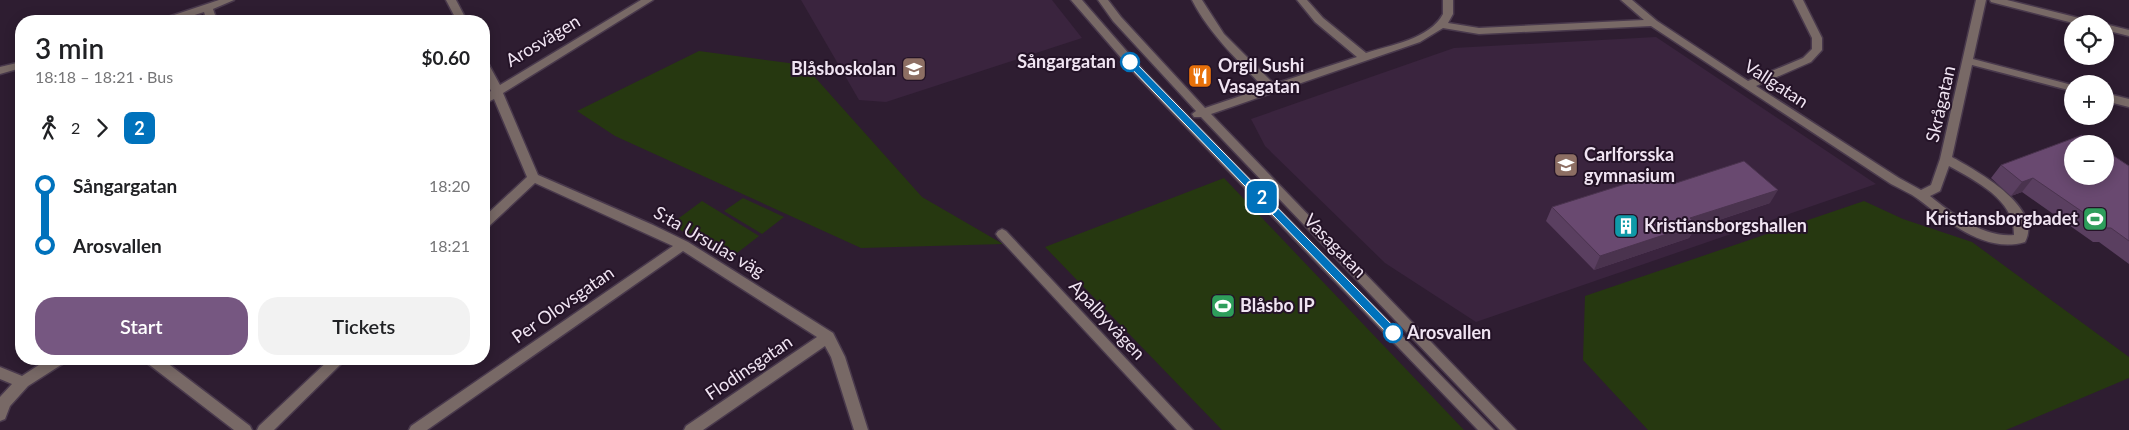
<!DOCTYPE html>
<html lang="en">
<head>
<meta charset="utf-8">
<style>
  :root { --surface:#fff; --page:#f2f2f2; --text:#202124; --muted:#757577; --accent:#765781 }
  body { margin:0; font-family:Lato,sans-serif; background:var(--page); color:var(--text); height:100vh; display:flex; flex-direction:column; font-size:19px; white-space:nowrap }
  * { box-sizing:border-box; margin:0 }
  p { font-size:16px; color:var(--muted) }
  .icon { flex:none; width:28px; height:28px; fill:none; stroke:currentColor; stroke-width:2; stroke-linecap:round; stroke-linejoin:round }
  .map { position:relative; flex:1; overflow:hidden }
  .side { position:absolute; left:15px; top:15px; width:475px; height:350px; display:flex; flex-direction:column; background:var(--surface); border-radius:20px; box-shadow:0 2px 12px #0003 }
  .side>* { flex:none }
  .badge { padding:0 10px; border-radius:8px; font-size:18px; line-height:32px }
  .fabs { position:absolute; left:2064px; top:15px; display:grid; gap:10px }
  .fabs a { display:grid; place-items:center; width:50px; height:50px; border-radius:50%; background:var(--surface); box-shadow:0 2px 12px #0003; font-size:25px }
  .map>.badge { position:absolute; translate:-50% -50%; box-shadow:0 0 0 2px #fff }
  .legs { display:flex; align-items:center; gap:8px; height:55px; padding:0 20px; font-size:16px }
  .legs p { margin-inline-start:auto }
  .overview { display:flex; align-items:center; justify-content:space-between; height:85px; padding:0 20px }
  h1 { font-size:28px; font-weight:600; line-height:38px }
  .button { display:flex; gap:10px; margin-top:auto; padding:10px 20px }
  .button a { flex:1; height:58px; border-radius:20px; background:var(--accent); color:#fff; font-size:20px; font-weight:600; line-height:58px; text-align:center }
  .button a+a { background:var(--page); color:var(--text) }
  ul { padding:0 20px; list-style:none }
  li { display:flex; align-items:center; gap:18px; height:60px; font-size:19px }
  li i { display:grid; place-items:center; width:8px; height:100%; margin:0 6px; background:currentColor }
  li i::after { content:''; width:12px; height:12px; margin:-6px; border:4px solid; border-radius:50%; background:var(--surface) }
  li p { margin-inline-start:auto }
  li:first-child i { background:linear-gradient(#0000 50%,currentColor 0) }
  li:last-child i { background:linear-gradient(currentColor 50%,#0000 0) }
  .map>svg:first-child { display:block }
</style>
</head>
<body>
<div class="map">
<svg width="2129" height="430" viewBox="0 0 2129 430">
  <rect width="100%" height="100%" fill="#2e1d31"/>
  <g fill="#3a243e">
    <path d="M 801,0 L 1052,0 L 1082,38 L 886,102 L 859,100 Z"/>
    <path d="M 1656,37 L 1876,184 L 1476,322 L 1385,263 L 1265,146 L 1251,119 L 1454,48 Z"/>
  </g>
  <g fill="#263810">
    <path d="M 699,51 L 804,65 L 922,197 L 1003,244 L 861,248 L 615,136 L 577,111 Z"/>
    <path d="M 1224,178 L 1464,430 L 1222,430 L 1045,247 Z"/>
    <path d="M 743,198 L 784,217 L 762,234 L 724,211 Z"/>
    <path d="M 702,201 L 759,236 L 728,260 L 671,224 Z"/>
    <path d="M 1864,201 L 1903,219 L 1972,242 L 2129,357 L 2129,378 L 2006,430 L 1648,430 L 1583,360 L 1585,296 Z"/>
  </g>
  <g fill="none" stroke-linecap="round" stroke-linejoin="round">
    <defs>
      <g id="minor">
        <path d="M 219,0 L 234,0 L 213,9 L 217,21 L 207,21 L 204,12 L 176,21 L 161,21 L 162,19 Z"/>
        <path d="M 446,0 L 456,0 L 467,21 L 457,21 Z"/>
        <path d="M 641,0 L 653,0 L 503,93 L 538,175 L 653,225 L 688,242 L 833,333 L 845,357 L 868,430 L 854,430 L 831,357 L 825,346 L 703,430 L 684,430 L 686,426 L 817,337 L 683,251 L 427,430 L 409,430 L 411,426 L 673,246 L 535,183 L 488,227 L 484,228 L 484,217 L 527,177 L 494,99 L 484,104 L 484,95 L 491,91 L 484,76 L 484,62 L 488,63 L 500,85 Z"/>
        <path d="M 1071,0 L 1082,0 L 1144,71 L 1494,430 L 1478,430 L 1136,75 Z"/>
        <path d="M 1098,0 L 1108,0 L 1121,17 L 1205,108 L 1264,88 C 1238,60 1210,35 1192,0 L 1202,0 L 1224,34 L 1274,84 L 1357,57 L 1315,22 L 1297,0 L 1307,0 L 1323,18 L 1366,53 C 1390,45 1430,39 1443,14 L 1443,0 L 1453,0 L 1453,14 L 1448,23 L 1479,28 L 1644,20 L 1621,0 L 1632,0 L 1657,21 L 1748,81 L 1803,58 L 1812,49 L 1812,38 L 1793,0 L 1803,0 L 1822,38 L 1822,50 L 1811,62 L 1756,86 L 1899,178 L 1921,190 L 1931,185 L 1940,159 L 1976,0 L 1986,0 L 1973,59 L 2072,85 L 2072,91 L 1972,65 L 1952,157 C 1975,170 2044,207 2025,242 C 1985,254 1947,221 1918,199 C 1910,193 1900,189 1891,184 L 1651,26 L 1479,34 L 1443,28 L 1420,42 L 1211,114 L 1516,430 L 1500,430 L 1201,117 L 1194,117 L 1192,114 L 1196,111 L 1113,21 ZM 1949,166 C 1976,181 2015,200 2014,235 C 1984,238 1952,214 1930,196 L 1940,191 Z"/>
        <path d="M 1990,0 L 2007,0 L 2095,22 L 2096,24 L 2077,24 L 1991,2 Z"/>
        <path d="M 2105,24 L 2129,30 L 2129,36 L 2105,30 Z"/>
        <path d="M 21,62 L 21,68 L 0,74 L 0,67 Z"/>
        <path d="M 2105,93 L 2129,99 L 2129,107 L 2105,101 Z"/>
        <path d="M 1002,229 L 1006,231 L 1193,430 L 1177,430 L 998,237 L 996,234 L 998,231 Z"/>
        <path d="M 48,359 L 66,359 L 64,363 L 28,386 L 10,406 L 5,419 L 0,421 L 0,397 L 12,384 L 0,379 L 0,367 L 22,376 Z"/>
        <path d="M 145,359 L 162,359 L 250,426 L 252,430 L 234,430 L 147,363 Z"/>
        <path d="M 330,359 L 346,359 L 274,430 L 257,430 L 259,426 Z"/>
      </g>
    </defs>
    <use href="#minor" stroke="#49394c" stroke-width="3"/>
    <use href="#minor" fill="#786966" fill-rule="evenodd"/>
  </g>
  <g fill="#5a3f60">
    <path d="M 2001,165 L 2129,166 L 2129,264 L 2099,242 L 2093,242 L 2022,192 L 2011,196 L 1991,178 Z"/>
    <path d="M 1770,203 L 1695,228 L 1689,238 L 1594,270 L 1546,221 L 1552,207 Z"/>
  </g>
  <g fill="#4a334e">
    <path d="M 2033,178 L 2022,192 L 2011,196 L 2022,182 Z"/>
    <path d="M 1778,190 L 1770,203 L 1695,228 L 1689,238 L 1594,270 L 1600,256 L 1690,218 Z"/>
  </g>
  <g fill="#694970" stroke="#4a334e">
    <path d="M 2082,135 L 2095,144 L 2072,144 L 2072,176 L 2105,176 L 2105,150 L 2129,166 L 2129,241 L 2111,228 L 2106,228 L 2033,178 L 2022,182 L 2001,165 Z"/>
    <path d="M 1744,161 L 1778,190 L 1690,218 L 1697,224 L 1600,256 L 1552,207 L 1660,173 L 1673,184 Z"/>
  </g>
  <path fill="#0072bc" stroke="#fff" d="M 1130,59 L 1133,60 L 1397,330 L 1399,333 L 1397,336 L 1390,336 L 1127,64 L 1127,60 Z"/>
  <defs>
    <symbol id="school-square" viewBox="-11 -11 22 22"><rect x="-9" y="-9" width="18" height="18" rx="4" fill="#8d6e63" stroke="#241327"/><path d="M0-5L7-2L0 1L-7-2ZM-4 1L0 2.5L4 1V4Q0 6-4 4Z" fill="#fff"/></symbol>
    <symbol id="restaurant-square" viewBox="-11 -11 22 22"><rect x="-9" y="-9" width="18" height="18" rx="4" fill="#e8710a" stroke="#241327"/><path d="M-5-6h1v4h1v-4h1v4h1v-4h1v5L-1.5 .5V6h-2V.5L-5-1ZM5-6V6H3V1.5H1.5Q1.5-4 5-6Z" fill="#fff"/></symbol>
    <symbol id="stadium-square" viewBox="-11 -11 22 22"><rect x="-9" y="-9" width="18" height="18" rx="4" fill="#2e9e5b" stroke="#241327"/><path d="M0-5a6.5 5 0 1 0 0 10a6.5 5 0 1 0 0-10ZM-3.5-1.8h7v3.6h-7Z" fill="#fff"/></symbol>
    <symbol id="building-square" viewBox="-11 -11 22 22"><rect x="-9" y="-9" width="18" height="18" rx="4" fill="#0f9aa8" stroke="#241327"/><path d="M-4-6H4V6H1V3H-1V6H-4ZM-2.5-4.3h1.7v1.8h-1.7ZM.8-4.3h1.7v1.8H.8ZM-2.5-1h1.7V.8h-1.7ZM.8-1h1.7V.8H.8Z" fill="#fff"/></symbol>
  </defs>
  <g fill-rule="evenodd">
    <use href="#school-square" x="900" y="55" width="28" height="28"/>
    <use href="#restaurant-square" x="1186" y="62" width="28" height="28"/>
    <use href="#school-square" x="1552" y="151" width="28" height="28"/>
    <use href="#stadium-square" x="2081" y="205" width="28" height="28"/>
    <use href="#building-square" x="1612" y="212" width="28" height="28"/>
    <use href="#stadium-square" x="1209" y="292" width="28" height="28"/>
  </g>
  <g fill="#fff" stroke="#0072bc" stroke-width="2.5">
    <circle cx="1130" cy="62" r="9"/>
    <circle cx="1393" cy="333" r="9"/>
  </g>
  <g text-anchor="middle" stroke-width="4" stroke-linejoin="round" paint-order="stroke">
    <g font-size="18" fill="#f0e4f2" stroke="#241327">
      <text transform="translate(543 41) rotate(-31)" y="6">Arosvägen</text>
      <text transform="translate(1776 84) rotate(33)" y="6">Vallgatan</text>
      <text transform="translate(1941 104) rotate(-77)" y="6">Skrågatan</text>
      <text transform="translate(709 242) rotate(30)" y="6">S:ta Ursulas väg</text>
      <text transform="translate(1335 246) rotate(46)" y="6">Vasagatan</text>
      <text transform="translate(563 305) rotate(-35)" y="6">Per Olovsgatan</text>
      <text transform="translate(1107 320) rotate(47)" y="6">Apalbyvägen</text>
      <text transform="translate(749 368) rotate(-34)" y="6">Flodinsgatan</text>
    </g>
    <g font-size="18" font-weight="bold" fill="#f0e4f2" stroke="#241327" text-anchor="end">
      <text x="1116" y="68">Sångargatan</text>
      <text x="1407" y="339" text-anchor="start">Arosvallen</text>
    </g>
    <g font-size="18" font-weight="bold" fill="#f0e4f2" stroke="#241327" text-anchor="start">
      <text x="1218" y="72">Orgil Sushi<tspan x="1218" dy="21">Vasagatan</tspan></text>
      <text x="896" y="75" text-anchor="end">Blåsboskolan</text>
      <text x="1584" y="161">Carlforsska<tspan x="1584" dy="21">gymnasium</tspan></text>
      <text x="2078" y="225" text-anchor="end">Kristiansborgbadet</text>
      <text x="1644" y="232">Kristiansborgshallen</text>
      <text x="1240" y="312">Blåsbo IP</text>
    </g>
  </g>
</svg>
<div class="fabs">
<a><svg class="icon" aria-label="locate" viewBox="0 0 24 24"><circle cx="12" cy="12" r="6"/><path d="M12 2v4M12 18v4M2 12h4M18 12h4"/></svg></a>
<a>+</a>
<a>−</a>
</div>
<b class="badge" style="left:1262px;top:197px;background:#0072bc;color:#fff">2</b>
<section class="side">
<div class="overview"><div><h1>3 min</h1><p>18:18 – 18:21 · Bus</p></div><b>$0.60</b></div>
<div class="legs"><svg class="icon" aria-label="walk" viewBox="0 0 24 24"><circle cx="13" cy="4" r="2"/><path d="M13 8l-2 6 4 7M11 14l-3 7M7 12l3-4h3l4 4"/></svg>2<svg class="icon" aria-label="forward" viewBox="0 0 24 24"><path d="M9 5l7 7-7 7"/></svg><b class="badge" style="background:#0072bc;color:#fff">2</b></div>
<ul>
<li><i style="color:#0072bc"></i><b>Sångargatan</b><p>18:20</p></li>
<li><i style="color:#0072bc"></i><b>Arosvallen</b><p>18:21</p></li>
</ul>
<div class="button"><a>Start</a><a>Tickets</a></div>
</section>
</div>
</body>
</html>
